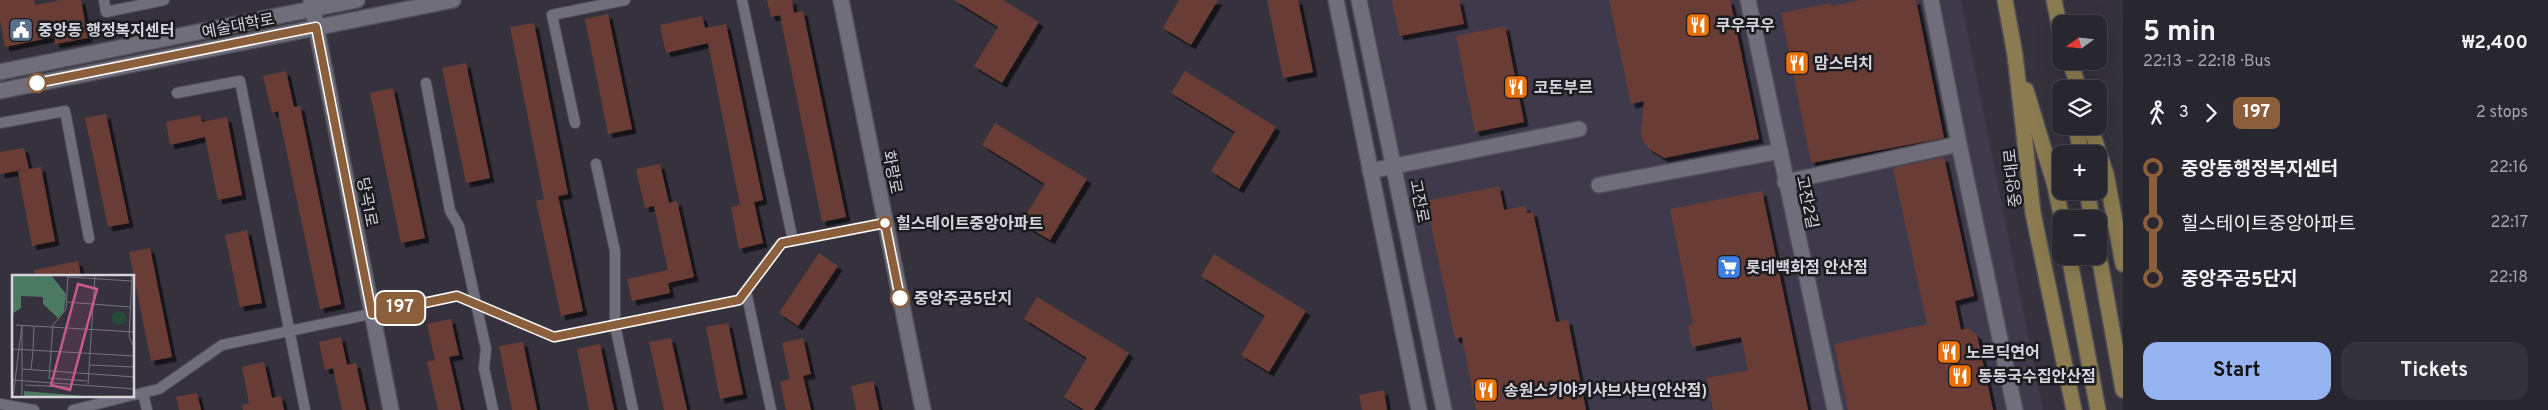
<!DOCTYPE html>
<html lang="en">
<head>
<meta charset="utf-8">
<style>
  :root { --surface:#28262e; --page:#34323a; --text:#f1f3f6; --muted:#a5a5aa; --line:#44434a; --accent:#95b2f1 }
  body { margin:0; font-family:Overpass,"Noto Sans KR",sans-serif; background:var(--page); color:var(--text); height:100vh; display:flex; flex-direction:column; font-size:19px; white-space:nowrap }
  * { box-sizing:border-box; margin:0 }
  p { font-size:16px; color:var(--muted) }
  .icon { flex:none; width:28px; height:28px; fill:none; stroke:currentColor; stroke-width:2; stroke-linecap:round; stroke-linejoin:round }
  .map { position:relative; flex:1; overflow:hidden }
  .sheet { display:flex; flex-direction:column; background:var(--surface); width:425px }
  .sheet>* { flex:none }
  .badge { padding:0 10px; border-radius:8px; font-size:18px; line-height:32px }
  .needle { width:32px; rotate:255deg }
  .buttons { position:absolute; left:2052px; top:15px; display:grid; gap:10px }
  .buttons a { display:grid; place-items:center; width:55px; height:55px; border-radius:10px; background:var(--surface); box-shadow:0 5px 20px #0002,0 0 0 1px var(--line); font-size:25px }
  .map>.badge { position:absolute; translate:-50% -50%; box-shadow:0 0 0 2px #fff }
  .legs { display:flex; align-items:center; gap:8px; height:55px; padding:0 20px; font-size:16px }
  .legs p { margin-inline-start:auto }
  .head { display:flex; align-items:center; justify-content:space-between; height:85px; padding:0 20px }
  h1 { font-size:28px; font-weight:700; line-height:38px }
  .action { display:flex; gap:10px; margin-top:auto; padding:10px 20px }
  .action a { flex:1; height:58px; border-radius:15px; background:var(--accent); color:#111; font-size:20px; font-weight:700; line-height:58px; text-align:center }
  .action a+a { background:var(--page); color:var(--text) }
  ul { padding:0 20px; list-style:none }
  li { display:flex; align-items:center; gap:18px; height:55px; font-size:19px }
  li i { display:grid; place-items:center; width:8px; height:100%; margin:0 6px; background:currentColor }
  li i::after { content:''; width:12px; height:12px; margin:-6px; border:4px solid; border-radius:50%; background:var(--surface) }
  li p { margin-inline-start:auto }
  li:first-child i { background:linear-gradient(#0000 50%,currentColor 0) }
  li:last-child i { background:linear-gradient(currentColor 50%,#0000 0) }
  main { display:flex; flex:1; min-height:0 }
  .map>svg:first-child { display:block }
</style>
</head>
<body>
<main>
<div class="map">
<svg width="2123" height="410" viewBox="0 0 2123 410">
  <defs>
    <filter id="shadow"><feDropShadow dx="4.5" dy="4.5" stdDeviation="0" flood-color="#0009"/></filter>
  </defs>
  <rect width="100%" height="100%" fill="#35323d"/>
  <path fill="#3e3a4b" d="M 1369,0 L 1961,0 L 2043,410 L 1450,410 Z"/>
  <g fill="#693e34" filter="url(#shadow)">
    <path d="M 0,0 L 34,0 L 35,5 L 61,0 L 81,0 L 88,38 L 55,44 L 54,37 L 5,47 L 0,21 Z"/>
    <path d="M 767,0 L 792,0 L 794,13 L 803,11 L 846,217 L 822,222 L 780,15 L 771,17 Z"/>
    <path d="M 954,0 L 1003,0 L 1039,22 L 1002,83 L 974,66 L 998,27 Z"/>
    <path d="M 1179,0 L 1218,0 L 1191,45 L 1163,28 Z"/>
    <path d="M 1267,0 L 1298,0 L 1313,72 L 1283,78 Z"/>
    <path d="M 1392,0 L 1459,0 L 1464,24 L 1399,36 Z"/>
    <path d="M 1609,0 L 1730,0 L 1759,139 L 1664,158 L 1648,148 L 1642,139 L 1641,129 L 1644,101 L 1631,104 Z"/>
    <path d="M 1861,0 L 1916,0 L 1944,138 L 1811,163 L 1781,13 L 1831,3 L 1831,6 Z"/>
    <path d="M 608,14 L 632,129 L 608,134 L 585,19 Z"/>
    <path d="M 702,16 L 705,28 L 726,24 L 763,200 L 754,202 L 763,243 L 739,249 L 731,207 L 740,205 L 708,43 L 666,53 L 660,25 Z"/>
    <path d="M 534,23 L 568,194 L 558,196 L 583,311 L 561,316 L 536,201 L 544,199 L 510,27 Z"/>
    <path d="M 1505,26 L 1524,122 L 1475,132 L 1456,36 Z"/>
    <path d="M 466,63 L 490,178 L 466,183 L 442,68 Z"/>
    <path d="M 286,71 L 294,107 L 300,106 L 341,304 L 320,309 L 278,111 L 272,113 L 263,76 Z"/>
    <path d="M 1185,71 L 1276,127 L 1239,189 L 1211,171 L 1235,132 L 1171,93 Z"/>
    <path d="M 393,88 L 425,238 L 401,243 L 370,93 Z"/>
    <path d="M 106,114 L 129,223 L 108,227 L 85,118 Z"/>
    <path d="M 200,115 L 202,122 L 227,117 L 242,195 L 218,200 L 205,137 L 170,145 L 166,122 Z"/>
    <path d="M 995,123 L 1087,179 L 1050,240 L 1021,223 L 1045,184 L 982,145 Z"/>
    <path d="M 24,148 L 29,169 L 0,174 L 0,152 Z"/>
    <path d="M 1944,157 L 1974,296 L 1955,301 L 1961,330 L 1968,328 L 1977,335 L 1993,410 L 1848,410 L 1834,344 L 1927,324 L 1893,168 Z"/>
    <path d="M 660,164 L 669,203 L 677,201 L 694,277 L 668,283 L 670,293 L 632,301 L 627,279 L 668,270 L 654,206 L 645,208 L 636,169 Z"/>
    <path d="M 41,167 L 55,241 L 32,246 L 18,171 Z"/>
    <path d="M 1499,186 L 1504,210 L 1526,206 L 1527,213 L 1533,212 L 1556,322 L 1568,320 L 1586,410 L 1476,410 L 1462,337 L 1455,339 L 1426,201 Z"/>
    <path d="M 1762,191 L 1808,410 L 1713,410 L 1707,378 L 1748,370 L 1741,337 L 1692,347 L 1688,326 L 1693,324 L 1670,209 Z"/>
    <path d="M 247,230 L 262,303 L 240,307 L 225,235 Z"/>
    <path d="M 150,248 L 172,357 L 151,361 L 129,252 Z"/>
    <path d="M 819,253 L 838,266 L 798,326 L 779,313 Z"/>
    <path d="M 1214,254 L 1306,311 L 1269,372 L 1241,355 L 1265,316 L 1201,276 Z"/>
    <path d="M 78,261 L 81,276 L 35,276 L 34,270 Z"/>
    <path d="M 1037,297 L 1129,353 L 1094,410 L 1084,410 L 1064,397 L 1087,358 L 1024,319 Z"/>
    <path d="M 451,319 L 459,355 L 449,357 L 461,410 L 438,410 L 427,362 L 435,360 L 427,324 Z"/>
    <path d="M 728,323 L 743,394 L 720,399 L 706,327 Z"/>
    <path d="M 341,337 L 347,365 L 356,363 L 366,410 L 342,410 L 333,368 L 325,370 L 319,342 Z"/>
    <path d="M 671,338 L 687,410 L 664,410 L 649,342 Z"/>
    <path d="M 803,338 L 811,374 L 803,376 L 811,410 L 786,410 L 780,382 L 790,379 L 782,343 Z"/>
    <path d="M 523,342 L 537,410 L 512,410 L 499,346 Z"/>
    <path d="M 600,344 L 614,410 L 589,410 L 577,349 Z"/>
    <path d="M 264,362 L 272,398 L 281,396 L 284,410 L 243,410 L 242,405 L 252,403 L 249,403 L 242,367 Z"/>
    <path d="M 873,381 L 879,410 L 856,410 L 851,386 Z"/>
    <path d="M 1384,390 L 1387,410 L 1362,410 L 1359,395 Z"/>
    <path d="M 197,393 L 201,410 L 179,410 L 176,397 Z"/>
  </g>
  <g fill="none" stroke-linecap="round" stroke-linejoin="round">
    <defs>
      <g id="service">
        <path d="M 104,0 L 106,12 L 164,0"/>
        <path d="M 742,0 L 793,241"/>
        <path d="M 426,83 L 450,211 L 459,226 L 486,349 L 484,368 L 493,410"/>
        <path d="M 177,93 L 240,81 L 305,410"/>
        <path d="M 0,123 L 65,111 L 89,238"/>
        <path d="M 575,123 L 552,15 L 625,0"/>
        <path d="M 596,164 L 615,251 L 615,325 L 633,410"/>
        <path d="M 746,291 L 771,410"/>
        <path d="M 143,393 L 147,410"/>
        <path d="M 134,395 L 159,389 L 222,345 L 457,296 L 554,337 L 739,300 L 781,243 L 885,223"/>
        <path d="M 0,404 L 34,410"/>
        <path d="M 73,410 L 129,396"/>
      </g>
      <g id="minor">
        <path d="M 1748,0 L 1835,410"/>
        <path d="M 1931,0 L 1959,144 L 2015,410"/>
        <path d="M 1370,171 L 1579,129"/>
        <path d="M 1785,182 L 1959,144"/>
        <path d="M 1599,185 L 1780,151"/>
      </g>
      <g id="tertiary">
        <path d="M 311,0 L 391,410"/>
        <path d="M 1336,0 L 1419,410"/>
        <path d="M 1359,0 L 1444,410"/>
        <path d="M 0,72 L 357,0"/>
        <path d="M 0,91 L 453,0"/>
      </g>
      <path id="secondary" d="M 841,0 L 923,410"/>
      <g id="primary">
        <path d="M 2005,0 L 2015,55 L 2033,213 L 2074,410"/>
        <path d="M 2054,0 L 2061,34"/>
        <path d="M 2070,61 L 2079,89"/>
        <path d="M 2026,90 L 2055,186 L 2062,219"/>
        <path d="M 2076,126 L 2081,154"/>
        <path d="M 2090,126 L 2106,174 L 2123,264"/>
        <path d="M 2087,191 L 2092,219"/>
        <path d="M 2069,256 L 2098,410"/>
        <path d="M 2099,256 L 2123,390"/>
      </g>
    </defs>
    <use href="#service" stroke="#504e57" stroke-width="12"/>
    <use href="#minor" stroke="#504e57" stroke-width="18"/>
    <use href="#tertiary" stroke="#504e57" stroke-width="18"/>
    <use href="#secondary" stroke="#504e57" stroke-width="18"/>
    <use href="#primary" stroke="#504e57" stroke-width="18"/>
    <use href="#service" stroke="#706e7a" stroke-width="10"/>
    <use href="#minor" stroke="#706e7a" stroke-width="15"/>
    <use href="#tertiary" stroke="#706e7a" stroke-width="15"/>
    <use href="#secondary" stroke="#706e7a" stroke-width="15"/>
    <use href="#primary" stroke="#8a7c50" stroke-width="15"/>
  </g>
  <g fill="none" stroke-linecap="round" stroke-linejoin="round">
    <defs>
      <path id="line-1" d="M 37,83 L 316,27 L 372,314 L 457,296 L 554,337 L 739,300 L 782,243 L 885,223 L 900,298"/>
    </defs>
    <use href="#line-1" stroke="#fff" stroke-width="11"/>
    <use href="#line-1" stroke="#8b5e3c" stroke-width="8"/>
  </g>
  <defs>
    <symbol id="restaurant-square" viewBox="-11 -11 22 22"><rect x="-9" y="-9" width="18" height="18" rx="4" fill="#e8710a" stroke="#1c1b20"/><path d="M-5-6h1v4h1v-4h1v4h1v-4h1v5L-1.5 .5V6h-2V.5L-5-1ZM5-6V6H3V1.5H1.5Q1.5-4 5-6Z" fill="#fff"/></symbol>
    <symbol id="civic-square" viewBox="-11 -11 22 22"><rect x="-9" y="-9" width="18" height="18" rx="4" fill="#5c6f8a" stroke="#1c1b20"/><path d="M-.6-6.5H3V-4.5H.6V-3L4-1V1h2V6H-6V1h2V-1L-.6-3ZM-1.2 2.5V6h2.4V2.5Z" fill="#fff"/></symbol>
    <symbol id="supermarket-square" viewBox="-11 -11 22 22"><rect x="-9" y="-9" width="18" height="18" rx="4" fill="#3f7fe0" stroke="#1c1b20"/><path d="M-6-5.5h2.5l.6 2H6L4.5 2H-2.5L-4.4-4H-6ZM-1.5 3.2a1.3 1.3 0 1 0 .1 0ZM3 3.2a1.3 1.3 0 1 0 .1 0Z" fill="#fff"/></symbol>
  </defs>
  <g fill-rule="evenodd">
    <use href="#restaurant-square" x="1684" y="11" width="28" height="28"/>
    <use href="#civic-square" x="7" y="16" width="28" height="28"/>
    <use href="#restaurant-square" x="1783" y="49" width="28" height="28"/>
    <use href="#restaurant-square" x="1502" y="73" width="28" height="28"/>
    <use href="#supermarket-square" x="1715" y="253" width="28" height="28"/>
    <use href="#restaurant-square" x="1935" y="338" width="28" height="28"/>
    <use href="#restaurant-square" x="1946" y="362" width="28" height="28"/>
    <use href="#restaurant-square" x="1472" y="376" width="28" height="28"/>
  </g>
  <g fill="#fff" stroke="#8b5e3c" stroke-width="2.5">
    <circle cx="37" cy="83" r="9"/>
    <circle cx="885" cy="223" r="6"/>
    <circle cx="900" cy="298" r="9"/>
  </g>
  <g text-anchor="middle" stroke-width="5" stroke-linejoin="round" paint-order="stroke">
    <g font-size="16" fill="#d5d4db" stroke="#1c1b20">
      <text transform="translate(238 25) rotate(-11)" y="6">예술대학로</text>
      <text transform="translate(893 172) rotate(79)" y="6">화랑로</text>
      <text transform="translate(2012 178) rotate(-96)" y="6">중앙대로</text>
      <text transform="translate(1420 201) rotate(79)" y="6">고잔로</text>
      <text transform="translate(368 202) rotate(79)" y="6">당곡1로</text>
      <text transform="translate(1808 202) rotate(78)" y="6">고잔2길</text>
    </g>
    <g font-size="16" font-weight="bold" fill="#d5d4db" stroke="#1c1b20" text-anchor="start">
      <text x="1716" y="31">쿠우쿠우</text>
      <text x="38" y="36">중앙동 행정복지센터</text>
      <text x="1814" y="69">맘스터치</text>
      <text x="1534" y="93">코돈부르</text>
      <text x="1746" y="273">롯데백화점 안산점</text>
      <text x="1966" y="358">노르딕연어</text>
      <text x="1978" y="382">동동국수집안산점</text>
      <text x="1504" y="396">송원스키야키샤브샤브(안산점)</text>
    </g>
    <g font-size="16" font-weight="bold" fill="#d5d4db" stroke="#1c1b20" text-anchor="start">
      <text x="896" y="229">힐스테이트중앙아파트</text>
      <text x="914" y="304">중앙주공5단지</text>
    </g>
  </g>
  <g transform="translate(12 275)">
    <rect width="122" height="122" fill="#35323d"/>
    <path d="M100 43a7 7 0 1 1 14 0a7 7 0 1 1-14 0Z" fill="#264a38"/>
    <path d="M 0,0 L 39,0 L 54,19 L 52,36 L 46,43 L 31,29 L 31,22 L 9,21 L 9,33 L 0,39 ZM 12,116 L 72,121 L 72,122 L 12,122 Z" fill="#4c7961"/>
    <path fill="none" stroke="#75737c" stroke-width="1" d="M 120,0 L 117,62 L 123,74M 56,2 L 120,6M 55,27 L 118,32M 4,50 L 123,57M 0,74 L 123,81M 21,75 L 22,51M 77,90 L 123,92M 10,94 L 123,102M 19,95 L 21,76M 37,103 L 75,106M 37,104 L 41,50 L 54,34 L 56,0M 0,105 L 123,114M 76,109 L 83,0M 13,110 L 57,112M 1,122 L 10,50M 10,122 L 10,51"/>
    <path fill="#c95a88" fill-opacity="0.15" stroke="#c95a88" stroke-width="2.5" d="M 66,9 L 85,14 L 58,115 L 39,110 Z"/>
    <rect width="122" height="122" fill="none" stroke="#d5d4db" stroke-width="2.5"/>
  </g>
</svg>
<div class="buttons">
<a><svg class="needle" viewBox="-14 -14 28 28"><path d="M0-13l5 13h-10z" fill="#e53935"/><path d="M0 13l5-13h-10z" fill="#a5a5aa"/></svg></a>
<a><svg class="icon" aria-label="layers" viewBox="0 0 24 24"><path d="M12 4l9 5-9 5-9-5zM3 14l9 5 9-5"/></svg></a>
<a>+</a>
<a>−</a>
</div>
<b class="badge" style="left:400px;top:308px;background:#8b5e3c;color:#fff">197</b>
</div>
<section class="sheet">
<div class="head"><div><h1>5 min</h1><p>22:13 – 22:18 · Bus</p></div><b>₩2,400</b></div>
<div class="legs"><svg class="icon" aria-label="walk" viewBox="0 0 24 24"><circle cx="13" cy="4" r="2"/><path d="M13 8l-2 6 4 7M11 14l-3 7M7 12l3-4h3l4 4"/></svg>3<svg class="icon" aria-label="forward" viewBox="0 0 24 24"><path d="M9 5l7 7-7 7"/></svg><b class="badge" style="background:#8b5e3c;color:#fff">197</b><p>2 stops</p></div>
<ul>
<li><i style="color:#8b5e3c"></i><b>중앙동행정복지센터</b><p>22:16</p></li>
<li><i style="color:#8b5e3c"></i><span>힐스테이트중앙아파트</span><p>22:17</p></li>
<li><i style="color:#8b5e3c"></i><b>중앙주공5단지</b><p>22:18</p></li>
</ul>
<div class="action"><a>Start</a><a>Tickets</a></div>
</section>
</main>
</body>
</html>
